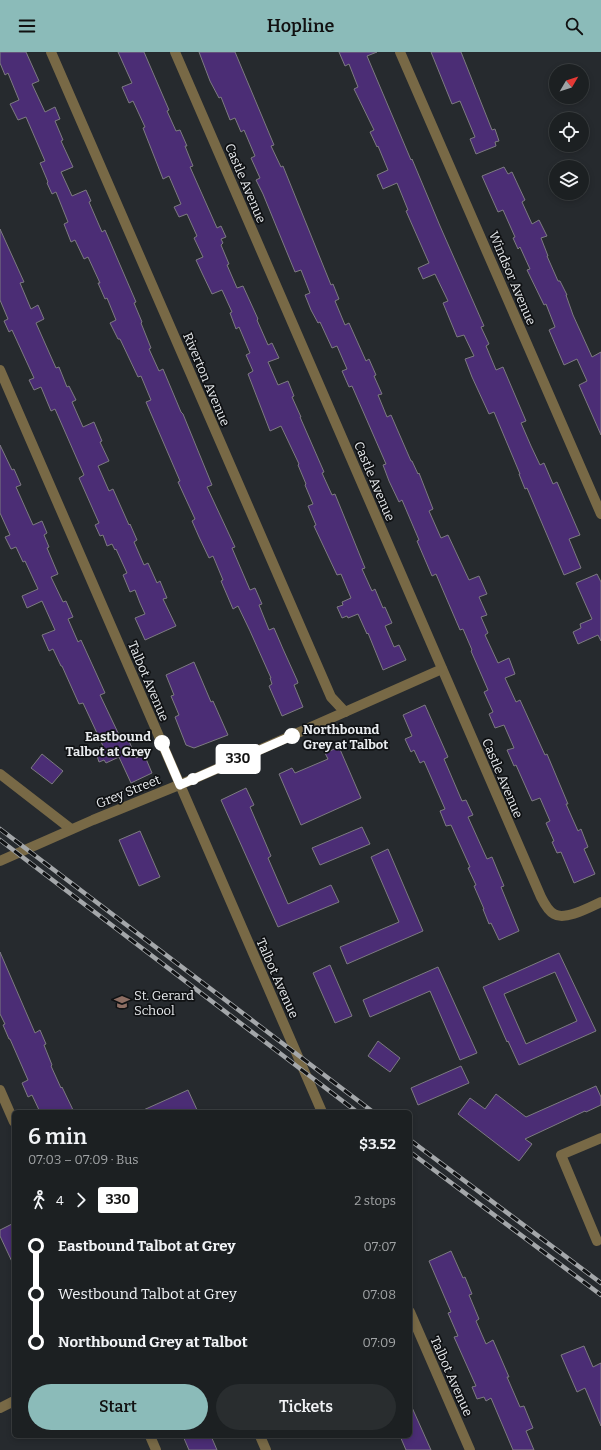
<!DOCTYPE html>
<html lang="en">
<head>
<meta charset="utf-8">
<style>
  :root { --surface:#1c2022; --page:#292d2f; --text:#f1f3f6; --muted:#a0a3a5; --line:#3a3e40; --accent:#8bbbb9 }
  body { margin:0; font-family:Bitter,serif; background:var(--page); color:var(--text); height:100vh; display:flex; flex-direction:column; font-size:15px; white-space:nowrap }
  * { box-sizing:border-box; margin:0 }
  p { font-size:13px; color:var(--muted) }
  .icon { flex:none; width:22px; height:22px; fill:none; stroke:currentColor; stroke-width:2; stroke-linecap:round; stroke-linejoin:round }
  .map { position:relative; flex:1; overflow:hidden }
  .panel { position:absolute; left:12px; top:1058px; width:400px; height:328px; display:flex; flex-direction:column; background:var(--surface); border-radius:6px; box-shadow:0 2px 6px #0003,0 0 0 1px var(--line) }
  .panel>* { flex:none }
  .badge { padding:0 8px; border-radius:3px; font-size:14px; line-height:26px }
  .needle { width:26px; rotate:51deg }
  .controls { position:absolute; left:549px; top:12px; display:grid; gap:8px }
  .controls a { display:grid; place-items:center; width:40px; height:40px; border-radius:50%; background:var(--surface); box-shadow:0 2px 6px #0003,0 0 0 1px var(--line); font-size:20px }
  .map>.badge { position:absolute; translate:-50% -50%; box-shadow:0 0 0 2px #fff }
  .legs { display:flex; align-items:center; gap:6px; height:44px; padding:0 16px; font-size:13px }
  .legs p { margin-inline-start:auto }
  .summary { display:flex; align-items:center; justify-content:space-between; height:68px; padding:0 16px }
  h1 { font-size:22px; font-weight:600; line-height:30px }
  .button { display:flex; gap:8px; margin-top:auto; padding:8px 16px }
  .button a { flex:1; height:46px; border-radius:24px; background:var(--accent); color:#111; font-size:16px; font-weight:600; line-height:46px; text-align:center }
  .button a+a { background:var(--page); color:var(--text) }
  ul { padding:0 16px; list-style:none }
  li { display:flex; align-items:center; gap:14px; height:48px; font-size:15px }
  li i { display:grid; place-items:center; width:6px; height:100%; margin:0 5px; background:currentColor }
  li i::after { content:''; width:10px; height:10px; margin:-5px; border:3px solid; border-radius:50%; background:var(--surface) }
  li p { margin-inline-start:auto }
  li:first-child i { background:linear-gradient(#0000 50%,currentColor 0) }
  li:last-child i { background:linear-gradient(currentColor 50%,#0000 0) }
  header { display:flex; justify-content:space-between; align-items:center; height:52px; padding:0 16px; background:var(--accent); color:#111; font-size:18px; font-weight:600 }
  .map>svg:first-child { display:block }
</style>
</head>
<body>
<header><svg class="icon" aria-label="menu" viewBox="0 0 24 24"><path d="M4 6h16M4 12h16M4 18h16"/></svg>Hopline<svg class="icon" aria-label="search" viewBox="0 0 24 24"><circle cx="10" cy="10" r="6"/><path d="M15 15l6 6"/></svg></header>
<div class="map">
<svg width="601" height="1398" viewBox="0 0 601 1398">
  <rect width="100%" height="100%" fill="#262a2e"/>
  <g fill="#4b2d75" stroke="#7d7b81" fill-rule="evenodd">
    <path d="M 0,0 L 26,0 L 39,29 L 32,32 L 45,60 L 55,55 L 60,67 L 55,69 L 63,88 L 61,89 L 73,115 L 61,120 L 72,144 L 86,138 L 91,149 L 89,150 L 102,180 L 105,178 L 136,250 L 134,251 L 142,270 L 141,271 L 151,296 L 149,297 L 159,319 L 163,317 L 181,360 L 183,362 L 212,433 L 207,435 L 235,495 L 232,496 L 250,538 L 255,536 L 262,552 L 259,553 L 269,578 L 274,576 L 283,597 L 297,628 L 298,631 L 294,633 L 303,655 L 282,664 L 269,634 L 272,632 L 270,626 L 271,626 L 250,579 L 238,554 L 233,557 L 221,529 L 223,528 L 213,504 L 209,506 L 199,485 L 192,469 L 195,467 L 178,430 L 180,429 L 146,350 L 151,348 L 141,324 L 138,325 L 120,287 L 118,287 L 110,271 L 116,268 L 107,246 L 105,247 L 98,231 L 100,231 L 88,205 L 84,207 L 75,188 L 71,190 L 64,172 L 68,170 L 56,140 L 52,142 L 47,131 L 48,130 L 40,111 L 45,109 L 26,65 L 18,68 L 10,52 L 19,48 L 8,21 L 5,23 L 0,11 Z"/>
    <path d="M 118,0 L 144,0 L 169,58 L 167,59 L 176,79 L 180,78 L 187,94 L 185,94 L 193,114 L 190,115 L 217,176 L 221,174 L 226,185 L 221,187 L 223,191 L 221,193 L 229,212 L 227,213 L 237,236 L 243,234 L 258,267 L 257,268 L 268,293 L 272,291 L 279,306 L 268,310 L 278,333 L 288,329 L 294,344 L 292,345 L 301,365 L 300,365 L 324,420 L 322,421 L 332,443 L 335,442 L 365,516 L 362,517 L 372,539 L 375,537 L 383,556 L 385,555 L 392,571 L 385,574 L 394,595 L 399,593 L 406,608 L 383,618 L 368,581 L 367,582 L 358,562 L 348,566 L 347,564 L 342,566 L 337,555 L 343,553 L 342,550 L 351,546 L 341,522 L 337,523 L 314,474 L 316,473 L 308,454 L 313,452 L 305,433 L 306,432 L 298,413 L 299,412 L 281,374 L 270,379 L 248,322 L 253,319 L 246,303 L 250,301 L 239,275 L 236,277 L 230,261 L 232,260 L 222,238 L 212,242 L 202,221 L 196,208 L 203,205 L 194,186 L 197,184 L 187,162 L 179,165 L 174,155 L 181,152 L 169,124 L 163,127 L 143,76 L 145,75 L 133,49 L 129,51 L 122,35 L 132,31 Z"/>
    <path d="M 199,0 L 235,0 L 274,93 L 271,94 L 281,115 L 283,114 L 331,233 L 333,232 L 339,247 L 335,249 L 345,273 L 349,271 L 366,309 L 369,307 L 376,323 L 374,324 L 382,342 L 378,343 L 387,365 L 391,363 L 411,409 L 412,409 L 418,422 L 419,421 L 433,457 L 429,459 L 441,486 L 448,483 L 469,528 L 479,524 L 487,542 L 479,545 L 487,563 L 481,565 L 488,581 L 485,583 L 498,611 L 509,606 L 515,622 L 505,626 L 516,650 L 520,648 L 545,703 L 547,702 L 568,752 L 566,752 L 578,779 L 581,777 L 588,795 L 584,797 L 595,822 L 574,831 L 561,800 L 557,801 L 552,790 L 554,789 L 546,771 L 550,769 L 540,746 L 532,749 L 516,713 L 514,714 L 507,698 L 514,696 L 504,673 L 495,676 L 489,662 L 493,660 L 484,640 L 488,638 L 471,599 L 472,598 L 463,577 L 460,578 L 436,522 L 432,524 L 417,489 L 419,488 L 402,448 L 399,450 L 389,429 L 383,413 L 386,412 L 352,334 L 349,335 L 342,319 L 347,317 L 337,294 L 332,296 L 320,270 L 318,271 L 311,258 L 305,243 L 310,241 L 301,218 L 295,220 L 263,142 L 256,128 L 260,126 L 251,106 L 255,104 L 244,78 L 241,80 L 235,66 L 230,68 L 221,45 L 219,46 L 210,29 Z"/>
    <path d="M 339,0 L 377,0 L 367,4 L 411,108 L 412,107 L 440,174 L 484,274 L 481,275 L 489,292 L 486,294 L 496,318 L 503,315 L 526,369 L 521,371 L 531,394 L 540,413 L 544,411 L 553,432 L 557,430 L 580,483 L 569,487 L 581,516 L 564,523 L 527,436 L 525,437 L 519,422 L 520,422 L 494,360 L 489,362 L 472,325 L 465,307 L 474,304 L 464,283 L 457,285 L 443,251 L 448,249 L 435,222 L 423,227 L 418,216 L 429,211 L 406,159 L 408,158 L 397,131 L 383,137 L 377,123 L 388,118 L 378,94 L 377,95 L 370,80 L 374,78 L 354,37 L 358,35 L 349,12 L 345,14 Z"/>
    <path d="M 431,0 L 461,0 L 492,78 L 495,77 L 499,89 L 495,90 L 496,94 L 476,102 L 470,87 L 475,85 L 460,49 L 452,52 Z"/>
    <path d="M 504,115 L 508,122 L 512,120 L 518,133 L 525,148 L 522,150 L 532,172 L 539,168 L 547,184 L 541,186 L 548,204 L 547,204 L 558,229 L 560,229 L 567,243 L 566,243 L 573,263 L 592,305 L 601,300 L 601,383 L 579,333 L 587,329 L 577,307 L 564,313 L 549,278 L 555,275 L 546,252 L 544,253 L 527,218 L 530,217 L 520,195 L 518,197 L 513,186 L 515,185 L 503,158 L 498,160 L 482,124 Z"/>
    <path d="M 0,177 L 24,230 L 20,231 L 31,257 L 38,253 L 44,267 L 36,271 L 56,316 L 59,315 L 67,335 L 69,334 L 76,348 L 72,350 L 83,375 L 94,370 L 102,389 L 100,390 L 109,409 L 98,414 L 109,439 L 113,437 L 129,473 L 130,472 L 137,488 L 134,490 L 144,513 L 148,511 L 157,531 L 160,529 L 167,546 L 163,547 L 176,574 L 145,588 L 135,566 L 145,562 L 140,551 L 135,538 L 130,540 L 123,523 L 127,521 L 116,497 L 115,498 L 112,492 L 107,494 L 103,483 L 100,484 L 95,473 L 99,471 L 79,426 L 84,423 L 55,357 L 51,359 L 41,335 L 34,338 L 29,328 L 34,326 L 12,278 L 9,280 L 4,269 L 8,267 L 0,248 Z"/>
    <path d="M 0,393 L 12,418 L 14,417 L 21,433 L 16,435 L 33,473 L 42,469 L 47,481 L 44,483 L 49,495 L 47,496 L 58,522 L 51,525 L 63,550 L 66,549 L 73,565 L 68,567 L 78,590 L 81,588 L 96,621 L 105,641 L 100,643 L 121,687 L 127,684 L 136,706 L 144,702 L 152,721 L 131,731 L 119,705 L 106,711 L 104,708 L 99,710 L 95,698 L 103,694 L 83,651 L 79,652 L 62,614 L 61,614 L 53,597 L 49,599 L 42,583 L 55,578 L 42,549 L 27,556 L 22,544 L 38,537 L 25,509 L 23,510 L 16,495 L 11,497 L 5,485 L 10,483 L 0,461 Z"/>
    <path d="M 597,522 L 601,530 L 601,589 L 598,583 L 578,592 L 573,580 L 581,576 L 580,572 L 592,567 L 576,531 Z"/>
    <path d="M 194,610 L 211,650 L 213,649 L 228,683 L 194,696 L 186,693 L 175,665 L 179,663 L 171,644 L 174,643 L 166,623 Z"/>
    <path d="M 425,653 L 448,705 L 444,707 L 462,749 L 466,748 L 473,763 L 468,765 L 487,807 L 492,805 L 504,834 L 501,835 L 519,879 L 499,888 L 491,871 L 489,872 L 483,857 L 484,857 L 474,834 L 476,833 L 468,816 L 470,815 L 451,773 L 446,774 L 440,759 L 445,757 L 424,709 L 420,711 L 414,698 L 411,700 L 405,687 L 412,684 L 403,663 Z"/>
    <path d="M 339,695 L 361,746 L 301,773 L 279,722 L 292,716 L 295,721 L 328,707 L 325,701 Z"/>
    <path d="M 42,702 L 63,719 L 52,732 L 31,716 Z"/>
    <path d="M 246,736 L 254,753 L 250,755 L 271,804 L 268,806 L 288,852 L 331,833 L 339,850 L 278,875 L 221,748 Z"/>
    <path d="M 362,775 L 370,792 L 320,813 L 312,796 Z"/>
    <path d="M 140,779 L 160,825 L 139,834 L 119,788 Z"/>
    <path d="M 388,797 L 423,879 L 347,912 L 340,895 L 399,870 L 371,805 Z"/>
    <path d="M 0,900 L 35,981 L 40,978 L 46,992 L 44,993 L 52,1013 L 51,1014 L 61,1036 L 62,1035 L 74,1060 L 40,1060 L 32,1043 L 28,1045 L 22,1031 L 28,1028 L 10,987 L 9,987 L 3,973 L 5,972 L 0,962 Z"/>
    <path d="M 559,901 L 596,979 L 519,1013 L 508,989 L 507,990 L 483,935 ZM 555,920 L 577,969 L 526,992 L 504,942 Z"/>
    <path d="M 330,913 L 352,964 L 335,971 L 313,921 Z"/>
    <path d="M 438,915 L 477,1001 L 460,1008 L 430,939 L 370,965 L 363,948 Z"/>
    <path d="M 378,989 L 400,1006 L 390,1020 L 368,1004 Z"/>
    <path d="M 461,1014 L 469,1031 L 418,1053 L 411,1036 Z"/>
    <path d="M 596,1034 L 601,1045 L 601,1053 L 586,1060 L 585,1059 L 525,1087 L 532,1092 L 519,1109 L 458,1062 L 470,1046 L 485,1057 L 496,1042 L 526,1065 Z"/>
    <path d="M 188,1038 L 198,1060 L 139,1060 Z"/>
    <path d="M 14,1171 L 14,1214 L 0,1184 L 0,1178 Z"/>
    <path d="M 451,1199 L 463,1226 L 465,1225 L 472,1242 L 469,1243 L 479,1267 L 476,1269 L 486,1292 L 493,1288 L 509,1325 L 507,1325 L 520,1355 L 524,1354 L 533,1376 L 526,1379 L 534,1398 L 513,1398 L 491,1346 L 486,1349 L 484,1345 L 477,1347 L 472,1335 L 476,1334 L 454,1285 L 458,1284 L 448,1261 L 451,1260 L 429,1209 Z"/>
    <path d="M 584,1294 L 593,1315 L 601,1311 L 601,1374 L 585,1336 L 577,1340 L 561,1303 Z"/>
    <path d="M 410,1351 L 431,1398 L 406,1398 L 400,1384 L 410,1384 Z"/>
    <path d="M 183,1384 L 211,1384 L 217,1398 L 189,1398 Z"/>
  </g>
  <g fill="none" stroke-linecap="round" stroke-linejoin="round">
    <g stroke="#786946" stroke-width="10">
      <path d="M 51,0 L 331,645 L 345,660"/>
      <path d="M 175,0 L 541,845 C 544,851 548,859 554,862 C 565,869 590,855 601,850"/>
      <path d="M 400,0 L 601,462"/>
      <path d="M 0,318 L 322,1060"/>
      <path d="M 0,722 L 71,777"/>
      <path d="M 0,809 L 93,768 L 196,726 L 442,617"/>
      <path d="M 0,1038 L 14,1070"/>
      <path d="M 597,1189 L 561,1103 L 601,1086"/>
      <path d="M 410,1260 L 470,1398"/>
      <path d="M 0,1356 L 14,1349"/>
      <path d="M 150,1384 L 156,1398"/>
      <path d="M 260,1384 L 266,1398"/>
    </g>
    <defs>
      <g id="rail">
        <path d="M 0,777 L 373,1060"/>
        <path d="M 0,788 L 357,1060"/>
        <path d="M 410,1088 L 601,1231"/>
        <path d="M 410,1100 L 601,1243"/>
      </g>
    </defs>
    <use href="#rail" stroke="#a4a7aa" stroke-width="4.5"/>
    <use href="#rail" stroke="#101214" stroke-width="3" stroke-dasharray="9" stroke-linecap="butt"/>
  </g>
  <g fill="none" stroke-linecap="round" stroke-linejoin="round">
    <defs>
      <path id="line-1" d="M 162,691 L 180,733 L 292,684"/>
    </defs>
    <use href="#line-1" stroke="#fff" stroke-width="9"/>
    <use href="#line-1" stroke="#fff" stroke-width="6"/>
  </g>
  <defs>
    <symbol id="school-bare" viewBox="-9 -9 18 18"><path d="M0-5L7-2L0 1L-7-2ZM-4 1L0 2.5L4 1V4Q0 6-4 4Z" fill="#8d6e63" stroke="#101214" stroke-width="2.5" paint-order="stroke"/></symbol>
  </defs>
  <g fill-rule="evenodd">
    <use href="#school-bare" x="111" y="939" width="22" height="22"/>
  </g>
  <g fill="#fff" stroke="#fff" stroke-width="2">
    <circle cx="292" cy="684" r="7"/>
    <circle cx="162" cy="691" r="7"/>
    <circle cx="193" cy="727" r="5"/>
  </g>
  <g text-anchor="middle" stroke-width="3.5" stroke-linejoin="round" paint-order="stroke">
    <g font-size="13" fill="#e9ecef" stroke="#101214">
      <text transform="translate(246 131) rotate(67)" y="5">Castle Avenue</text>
      <text transform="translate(513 226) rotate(67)" y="5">Windsor Avenue</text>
      <text transform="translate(207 327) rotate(67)" y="5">Riverton Avenue</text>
      <text transform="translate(375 429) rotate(67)" y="5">Castle Avenue</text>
      <text transform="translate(149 629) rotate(67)" y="5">Talbot Avenue</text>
      <text transform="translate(503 726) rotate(67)" y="5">Castle Avenue</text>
      <text transform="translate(128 739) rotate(-22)" y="5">Grey Street</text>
      <text transform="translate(278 926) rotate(66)" y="5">Talbot Avenue</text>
      <text transform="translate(452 1324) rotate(66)" y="5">Talbot Avenue</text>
    </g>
    <g font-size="13" font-weight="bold" fill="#e9ecef" stroke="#101214" text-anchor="start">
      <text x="303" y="682">Northbound<tspan x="303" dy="15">Grey at Talbot</tspan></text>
      <text x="151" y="689" text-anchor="end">Eastbound<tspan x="151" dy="15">Talbot at Grey</tspan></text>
    </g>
    <g font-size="13" fill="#e9ecef" stroke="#101214" text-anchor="start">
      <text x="134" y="948">St. Gerard<tspan x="134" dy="15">School</tspan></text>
    </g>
  </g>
</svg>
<div class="controls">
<a><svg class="needle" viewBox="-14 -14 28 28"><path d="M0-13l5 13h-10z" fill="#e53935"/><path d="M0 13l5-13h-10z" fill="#a0a3a5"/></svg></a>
<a><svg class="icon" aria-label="locate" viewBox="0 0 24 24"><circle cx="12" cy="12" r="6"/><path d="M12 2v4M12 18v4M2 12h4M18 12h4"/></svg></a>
<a><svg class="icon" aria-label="layers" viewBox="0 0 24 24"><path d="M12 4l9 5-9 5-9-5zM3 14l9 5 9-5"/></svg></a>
</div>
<b class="badge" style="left:238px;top:707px;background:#fff;color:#111">330</b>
<section class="panel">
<div class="summary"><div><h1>6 min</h1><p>07:03 – 07:09 · Bus</p></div><b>$3.52</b></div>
<div class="legs"><svg class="icon" aria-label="walk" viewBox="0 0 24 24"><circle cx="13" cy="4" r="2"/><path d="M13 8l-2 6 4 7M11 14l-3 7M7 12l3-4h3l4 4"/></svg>4<svg class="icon" aria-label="forward" viewBox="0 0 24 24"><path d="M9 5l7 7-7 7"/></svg><b class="badge" style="background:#fff;color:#111">330</b><p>2 stops</p></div>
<ul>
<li><i style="color:#fff"></i><b>Eastbound Talbot at Grey</b><p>07:07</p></li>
<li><i style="color:#fff"></i><span>Westbound Talbot at Grey</span><p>07:08</p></li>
<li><i style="color:#fff"></i><b>Northbound Grey at Talbot</b><p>07:09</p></li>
</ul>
<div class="button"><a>Start</a><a>Tickets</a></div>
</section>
</div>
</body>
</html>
